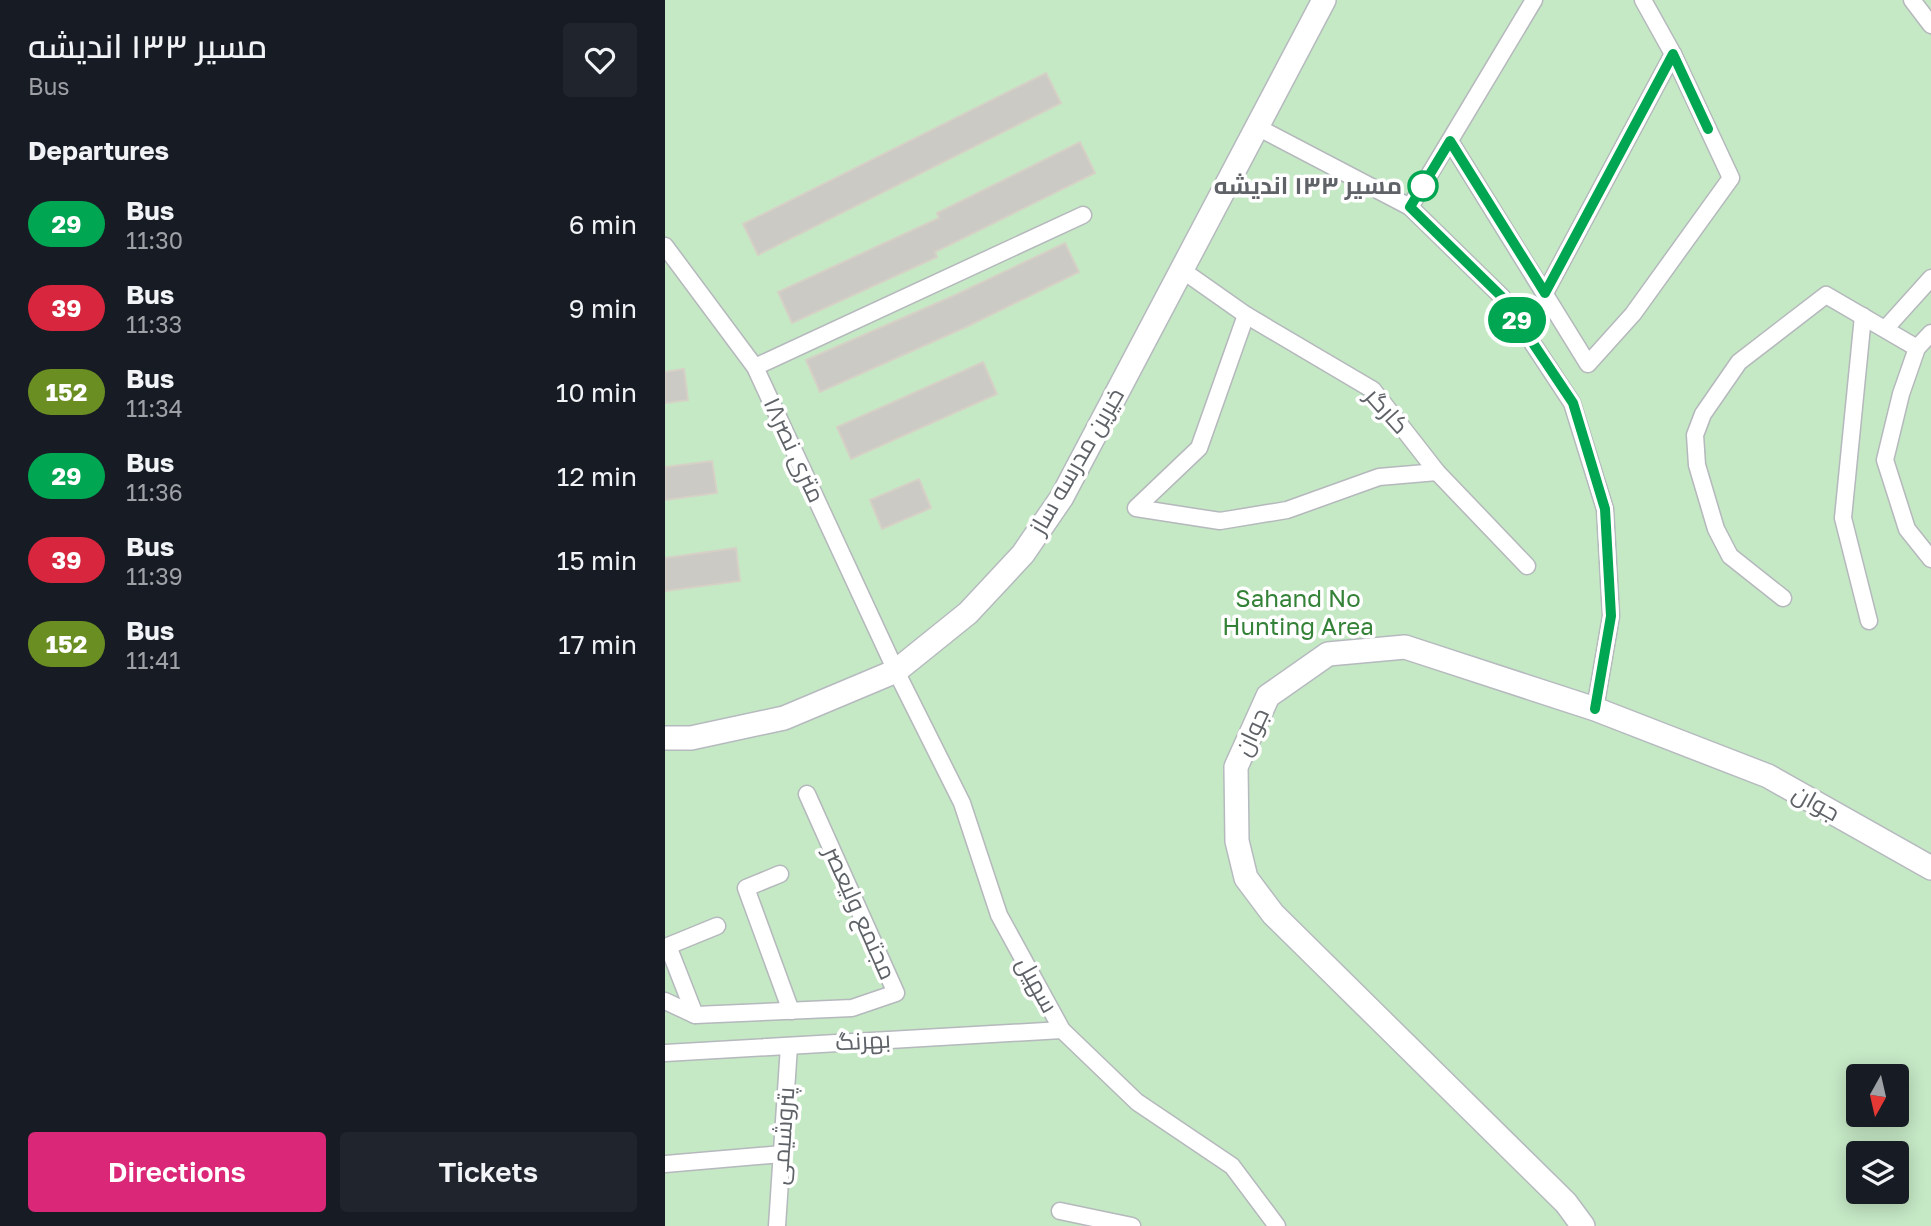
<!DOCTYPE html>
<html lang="en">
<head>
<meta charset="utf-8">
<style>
  :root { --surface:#171b24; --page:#20242c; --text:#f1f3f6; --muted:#9ea1a6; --accent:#db2777 }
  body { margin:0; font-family:"Golos Text",Cairo,sans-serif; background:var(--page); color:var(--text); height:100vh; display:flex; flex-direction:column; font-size:26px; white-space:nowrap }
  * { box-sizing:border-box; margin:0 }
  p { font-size:23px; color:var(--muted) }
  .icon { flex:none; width:38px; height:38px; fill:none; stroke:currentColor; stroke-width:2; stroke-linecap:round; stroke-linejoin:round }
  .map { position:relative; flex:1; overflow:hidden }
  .sheet { display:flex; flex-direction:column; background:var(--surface); width:665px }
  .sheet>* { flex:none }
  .badge { padding:0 14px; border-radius:23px; font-size:24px; line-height:46px }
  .needle { width:46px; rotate:188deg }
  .buttons { position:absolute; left:1181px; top:1064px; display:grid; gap:14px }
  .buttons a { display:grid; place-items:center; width:63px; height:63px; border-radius:7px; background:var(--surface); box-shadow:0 4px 18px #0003; font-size:35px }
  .map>.badge { position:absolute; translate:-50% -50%; box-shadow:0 0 0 4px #fff }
  h2 { padding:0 28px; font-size:26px; line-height:63px }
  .round { display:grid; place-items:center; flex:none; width:74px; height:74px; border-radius:7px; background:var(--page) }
  .head { display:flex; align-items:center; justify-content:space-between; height:119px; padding:0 28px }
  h1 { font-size:33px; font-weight:600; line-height:52px }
  .primary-button { display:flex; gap:14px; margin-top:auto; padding:14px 28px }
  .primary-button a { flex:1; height:80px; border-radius:7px; background:var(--accent); color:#fff; font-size:28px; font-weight:600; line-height:80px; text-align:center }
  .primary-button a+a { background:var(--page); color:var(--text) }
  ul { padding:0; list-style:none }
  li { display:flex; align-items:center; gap:21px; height:84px; padding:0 28px }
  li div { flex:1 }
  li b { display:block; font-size:26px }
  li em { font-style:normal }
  li .badge { min-width:77px; font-weight:700; text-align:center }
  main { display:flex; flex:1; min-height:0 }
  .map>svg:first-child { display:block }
</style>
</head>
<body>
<main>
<section class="sheet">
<div class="head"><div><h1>مسیر ۱۳۳ اندیشه</h1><p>Bus</p></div><a class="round"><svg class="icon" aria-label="heart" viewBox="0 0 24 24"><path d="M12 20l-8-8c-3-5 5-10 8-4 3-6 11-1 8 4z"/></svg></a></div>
<h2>Departures</h2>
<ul>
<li><span class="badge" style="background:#00a651;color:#fff">29</span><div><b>Bus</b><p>11:30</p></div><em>6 min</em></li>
<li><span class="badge" style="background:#d7263d;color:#fff">39</span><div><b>Bus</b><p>11:33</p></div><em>9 min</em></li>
<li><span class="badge" style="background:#6b8e23;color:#fff">152</span><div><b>Bus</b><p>11:34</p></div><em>10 min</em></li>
<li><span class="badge" style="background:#00a651;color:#fff">29</span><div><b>Bus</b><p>11:36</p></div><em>12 min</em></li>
<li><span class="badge" style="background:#d7263d;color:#fff">39</span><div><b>Bus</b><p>11:39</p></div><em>15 min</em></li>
<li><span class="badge" style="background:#6b8e23;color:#fff">152</span><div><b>Bus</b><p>11:41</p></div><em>17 min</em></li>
</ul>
<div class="primary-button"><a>Directions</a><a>Tickets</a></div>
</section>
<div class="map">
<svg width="1266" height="1226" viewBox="0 0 1266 1226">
  <rect width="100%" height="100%" fill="#f1efe8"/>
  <path fill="#c5e8c5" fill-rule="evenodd" d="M 0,0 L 1266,0 L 1266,1226 L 0,1226 ZM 1194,1076 L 1232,1076 L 1232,1115 L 1194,1115 ZM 1194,1153 L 1232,1153 L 1232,1192 L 1194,1192 Z"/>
  <g fill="#cccac5" stroke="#d6d1c6" stroke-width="2">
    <path d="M 381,73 L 396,103 L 93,255 L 78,224 Z"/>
    <path d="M 415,142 L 430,173 L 270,252 L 272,257 L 127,323 L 113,292 L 274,218 L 272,213 Z"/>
    <path d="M 400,243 L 414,272 L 301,327 L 155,392 L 141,360 L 288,296 Z"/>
    <path d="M 318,362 L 332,394 L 186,459 L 172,427 Z"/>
    <path d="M 19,369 L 23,400 L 0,403 L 0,372 Z"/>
    <path d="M 47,461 L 52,493 L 0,500 L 0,467 Z"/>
    <path d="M 254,479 L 266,508 L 217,529 L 205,500 Z"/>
    <path d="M 71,548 L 75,581 L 0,591 L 0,558 Z"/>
  </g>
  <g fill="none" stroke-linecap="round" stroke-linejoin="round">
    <defs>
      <g id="street">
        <path d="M 1247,0 L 1266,25"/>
        <path d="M 592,127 L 745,207 L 837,297 L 907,403 L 940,509 L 946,616 L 930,709"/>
        <path d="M 785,141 L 923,364 L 968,314 L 1066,178 L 1008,54 L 978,0"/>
        <path d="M 745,207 L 869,0"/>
        <path d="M 0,246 L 90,367 L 231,671 L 297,803 L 334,915 L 397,1030 L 472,1102 L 567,1166 L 612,1226"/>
        <path d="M 517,270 L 581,315 L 708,390 L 772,472 L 862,566"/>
        <path d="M 880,293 L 1008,54"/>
        <path d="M 581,315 L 534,448 L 471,508 L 555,521 L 622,510 L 714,477 L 772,472"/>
        <path d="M 1198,316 L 1178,518 L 1204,621"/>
        <path d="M 1221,328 L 1266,278"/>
        <path d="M 1266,333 L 1252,348 L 1236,394 L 1220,460 L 1242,529 L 1266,559"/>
        <path d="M 90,367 L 418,215"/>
        <path d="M 1118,598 L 1065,556 L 1051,529 L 1032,465 L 1030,435 L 1038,414 L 1074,362 L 1161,295 L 1252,348"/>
        <path d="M 115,874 L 81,888 L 126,1011"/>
        <path d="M 0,1001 L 30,1015 L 187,1008 L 231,993 L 142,794"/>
        <path d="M 30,1015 L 3,946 L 52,926"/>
        <path d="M 0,1053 L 397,1030"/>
        <path d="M 0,1164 L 117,1154"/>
        <path d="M 395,1211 L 467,1226"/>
        <path d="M 112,1226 L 124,1046"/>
      </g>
      <g id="secondary">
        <path d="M 0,738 L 26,738 L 119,718 L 231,671 L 303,613 L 358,554 L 397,497 L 659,0"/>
        <path d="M 918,1226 L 901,1203 L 608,914 L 581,878 L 572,841 L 571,767 L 603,696 L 663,654 L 740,647 L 930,709 L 1103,776 L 1266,868"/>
      </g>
    </defs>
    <use href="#street" stroke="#b5b8bc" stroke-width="19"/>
    <use href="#secondary" stroke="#b6babf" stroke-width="26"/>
    <use href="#street" stroke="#fff" stroke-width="16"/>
    <use href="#secondary" stroke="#fff" stroke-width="23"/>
  </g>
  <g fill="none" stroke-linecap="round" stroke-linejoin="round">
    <defs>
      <path id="line" d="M 930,709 L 946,616 L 940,509 L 908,403 L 837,297 L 745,207 L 785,141 L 880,293 L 1008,54 L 1043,129"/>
    </defs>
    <use href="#line" stroke="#fff" stroke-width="16"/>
    <use href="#line" stroke="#00a651" stroke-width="10"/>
  </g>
  <circle fill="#fff" stroke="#00a651" stroke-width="3.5" cx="758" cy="186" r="14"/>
  <g text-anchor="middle" stroke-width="7" stroke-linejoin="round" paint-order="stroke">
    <g font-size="24" font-weight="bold" fill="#5f6368" stroke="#fff" text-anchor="end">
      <text x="737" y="194">مسیر ۱۳۳ اندیشه</text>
    </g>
    <g font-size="24" fill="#5f6368" stroke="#fff">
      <text transform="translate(722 411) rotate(48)" y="8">کارگر</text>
      <text transform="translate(129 450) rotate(65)" y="8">۱۸متری نصر</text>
      <text transform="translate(412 461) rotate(-60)" y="8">خیرین مدرسه ساز</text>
      <text transform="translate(587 732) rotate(-65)" y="8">جوان</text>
      <text transform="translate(1151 803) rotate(29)" y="8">جوان</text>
      <text transform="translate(195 913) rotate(66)" y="8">مجتمع ولیعصر</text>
      <text transform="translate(372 985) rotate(61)" y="8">سهیل</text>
      <text transform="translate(198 1041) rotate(-3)" y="8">بهرنگ</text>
      <text transform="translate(118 1136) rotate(-86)" y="8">پتروشیمی</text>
    </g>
    <g font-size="24" fill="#348238" stroke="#fff">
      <text x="633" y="607">Sahand No<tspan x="633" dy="28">Hunting Area</tspan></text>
    </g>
  </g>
</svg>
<div class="buttons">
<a><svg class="needle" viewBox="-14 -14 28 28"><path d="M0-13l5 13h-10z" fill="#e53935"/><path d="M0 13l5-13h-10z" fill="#9ea1a6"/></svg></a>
<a><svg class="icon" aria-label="layers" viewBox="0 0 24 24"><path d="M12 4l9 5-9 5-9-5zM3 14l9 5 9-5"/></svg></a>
</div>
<b class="badge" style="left:852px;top:320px;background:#00a651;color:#fff">29</b>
</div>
</main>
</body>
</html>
